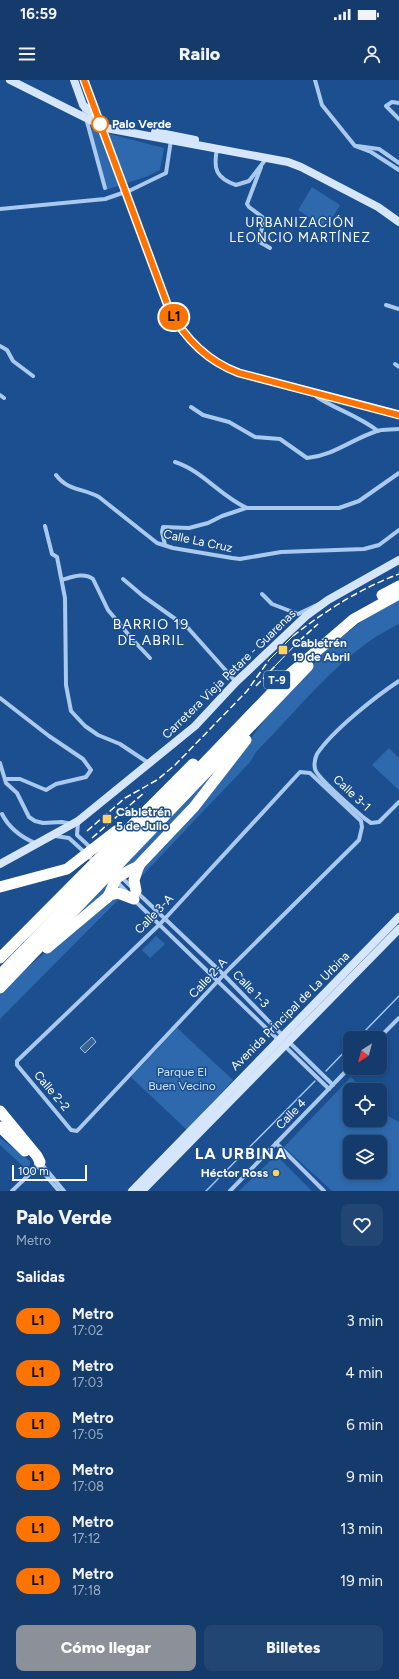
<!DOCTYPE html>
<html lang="es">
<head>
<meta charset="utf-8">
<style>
  :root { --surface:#143b6b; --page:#214673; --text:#f1f3f6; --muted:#9dadc1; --line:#33557e; --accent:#8c9099 }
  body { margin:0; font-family:Figtree,sans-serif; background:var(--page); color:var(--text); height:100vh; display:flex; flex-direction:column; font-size:15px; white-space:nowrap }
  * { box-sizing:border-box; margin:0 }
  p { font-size:13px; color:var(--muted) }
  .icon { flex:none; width:22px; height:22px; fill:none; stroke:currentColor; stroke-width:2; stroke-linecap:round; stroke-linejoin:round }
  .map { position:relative; height:1111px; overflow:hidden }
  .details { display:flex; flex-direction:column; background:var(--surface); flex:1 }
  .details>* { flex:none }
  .badge { padding:0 8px; border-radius:13px; font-size:14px; line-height:26px }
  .needle { width:26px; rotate:216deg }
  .buttons { position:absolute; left:343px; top:951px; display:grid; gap:8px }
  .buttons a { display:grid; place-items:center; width:44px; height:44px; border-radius:8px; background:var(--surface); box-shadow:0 2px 6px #0003,0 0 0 1px var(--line); font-size:20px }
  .scale { position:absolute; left:12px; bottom:10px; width:75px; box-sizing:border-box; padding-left:4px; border:2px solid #fff; border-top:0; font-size:11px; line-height:14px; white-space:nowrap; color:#fff; -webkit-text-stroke:3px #1b4f8f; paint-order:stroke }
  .map>.badge { position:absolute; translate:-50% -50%; box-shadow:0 0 0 2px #fff }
  h2 { padding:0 16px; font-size:15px; line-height:36px }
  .round { display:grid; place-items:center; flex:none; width:42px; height:42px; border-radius:8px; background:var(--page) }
  .overview { display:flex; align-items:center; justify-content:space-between; height:68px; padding:0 16px }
  h1 { font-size:19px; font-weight:800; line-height:30px }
  .button { display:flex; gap:8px; margin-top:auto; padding:8px 16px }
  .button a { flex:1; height:46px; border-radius:8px; background:var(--accent); color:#fff; font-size:16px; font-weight:800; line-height:46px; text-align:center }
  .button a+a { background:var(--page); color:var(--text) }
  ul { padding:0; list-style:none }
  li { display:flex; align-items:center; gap:12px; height:52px; padding:0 16px }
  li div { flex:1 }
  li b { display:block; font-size:15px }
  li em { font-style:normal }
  li .badge { min-width:44px; font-weight:700; text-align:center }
  .status { display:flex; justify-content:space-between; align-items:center; height:28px; padding:0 20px; background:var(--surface); direction:ltr }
  .status svg { height:11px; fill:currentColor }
  header { display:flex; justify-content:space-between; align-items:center; height:52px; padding:0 16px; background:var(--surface); font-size:18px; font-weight:800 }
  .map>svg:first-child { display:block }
</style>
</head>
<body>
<div class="status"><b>16:59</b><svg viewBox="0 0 49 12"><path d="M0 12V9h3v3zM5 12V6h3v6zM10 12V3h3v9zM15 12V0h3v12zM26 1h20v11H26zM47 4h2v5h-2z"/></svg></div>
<header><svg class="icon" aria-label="menu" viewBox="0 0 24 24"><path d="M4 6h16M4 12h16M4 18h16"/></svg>Railo<svg class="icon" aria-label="person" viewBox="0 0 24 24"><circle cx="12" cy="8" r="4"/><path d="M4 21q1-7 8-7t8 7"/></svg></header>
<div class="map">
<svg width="399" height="1111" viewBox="0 0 399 1111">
  <rect width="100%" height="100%" fill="#1b4f8f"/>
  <g fill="#2e69ad" fill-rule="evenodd">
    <path d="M 90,49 L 164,68 L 160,90 L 148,96 L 106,110 Z"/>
    <path d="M 312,107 L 340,125 L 326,148 L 298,130 Z"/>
    <path d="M 399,520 L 399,544 C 342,571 300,628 256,672 L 250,682 L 138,800 L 136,796 L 242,670 L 274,627 L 329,567 L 366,538 Z"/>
    <path d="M 236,666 L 231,678 L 137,783 L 120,789 Z"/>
    <path d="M 389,668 L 399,678 L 399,710 L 372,685 Z"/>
    <path d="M 107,800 L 110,807 L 66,848 Z"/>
    <path d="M 114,816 L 120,818 L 0,939 L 0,915 L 23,891 Z"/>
    <path d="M 156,856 L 165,864 L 150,878 L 142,870 Z"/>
    <path d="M 177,948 L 233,1000 L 187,1050 L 131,997 Z"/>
    <path d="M 351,997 L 362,1010 L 350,1010 L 350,1040 L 380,1040 L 380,1029 L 386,1035 L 399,1042 L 399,1111 L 332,1111 L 284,1067 ZM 350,1062 L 380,1062 L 380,1092 L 350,1092 Z"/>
    <path d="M 0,1058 L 30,1081 L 30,1085 L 26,1089 L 0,1065 Z"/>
    <path d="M 276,1075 L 312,1111 L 239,1111 Z"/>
  </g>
  <path fill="#3c6290" stroke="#9cc4f0" d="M 92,957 L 96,962 L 85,973 L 80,968 Z"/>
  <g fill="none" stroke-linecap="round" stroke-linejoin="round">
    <g stroke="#9cc4f0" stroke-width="1.5">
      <path d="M 358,958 L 399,916"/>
      <path d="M 326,991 L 350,966"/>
      <path d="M 206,1111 L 315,1001"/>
    </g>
    <g stroke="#a9c9ee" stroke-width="4">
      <path d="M 315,0 L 322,25 L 355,66 L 371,72 L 399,90"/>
      <path d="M 399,23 L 392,22 L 386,26 L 399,39"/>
      <path d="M 83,27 L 105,108"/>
      <path d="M 357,66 L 379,69 L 399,83"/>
      <path d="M 217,69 C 213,89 216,98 236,105 L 249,101 L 266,79"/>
      <path d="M 261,87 L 247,124 L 249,127 L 265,139 L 258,161 L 270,168"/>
      <path d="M 0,129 L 105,119 L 131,110 L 166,93 L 171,60"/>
      <path d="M 386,225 L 399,229"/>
      <path d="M 0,266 L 7,270 L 13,281 L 33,296"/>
      <path d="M 395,284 L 399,287"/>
      <path d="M 0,315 L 4,318"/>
      <path d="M 317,317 C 337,330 357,335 378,351"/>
      <path d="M 191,327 L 203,335 L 229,342 L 255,357 L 280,359 L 307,378 C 335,375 352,359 377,351 C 384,349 392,350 399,349"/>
      <path d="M 175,382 C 203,391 220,416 247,428 L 339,428 L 359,421 L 399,393"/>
      <path d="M 56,395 C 68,411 83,408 99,417 L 157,463 L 173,468 L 232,478 L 240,479 L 281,472 L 364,469 L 379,465 L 399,450"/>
      <path d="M 45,446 L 52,474 L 57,477 L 65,518 L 66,605 L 71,631 L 85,646 L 98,655 L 120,664 L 150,684"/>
      <path d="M 165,465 L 162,452 L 163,447 L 189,448 L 208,443 L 222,436 L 246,428"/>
      <path d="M 123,499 L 143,516 L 188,548 L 236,602"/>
      <path d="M 62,500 C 72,497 84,492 93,499 L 108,530 L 133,560 L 150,578"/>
      <path d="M 262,514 L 272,524 L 298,534 L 321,523"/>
      <path d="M 399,601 C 376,616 332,651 317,674 C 315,678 314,684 315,689 C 317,698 355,730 364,738 L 371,743 L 379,742 L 399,722"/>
      <path d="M 0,618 L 49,656 L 83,679 L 91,690 L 86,697 L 56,704 L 46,710 L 20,699 L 5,699"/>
      <path d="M 0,683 L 6,703 L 17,713 L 29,737 L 35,741 L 43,743 L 62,742 L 72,744"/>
      <path d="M 300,692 L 310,693 L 361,741 L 362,747 L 359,760 L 230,888 L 77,1051 L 71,1050 L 17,985 L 17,981 L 160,844 Z"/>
      <path d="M 2,734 C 9,748 21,757 35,763"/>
      <path d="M 78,742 L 77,755 L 91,768"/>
      <path d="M 55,756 L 69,758 L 95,782"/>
      <path d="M 120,796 L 224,895 L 284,957"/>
      <path d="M 116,801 L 127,812"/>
      <path d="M 134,820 L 329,1009"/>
      <path d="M 379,958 L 399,938"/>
      <path d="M 289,962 L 333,1005"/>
      <path d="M 276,1063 L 324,1111"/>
      <path d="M 40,1082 L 64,1111"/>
      <path d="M 36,1084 L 59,1111"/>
      <path d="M 12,1111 L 38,1086"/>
      <path d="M 230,1111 L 350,987"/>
    </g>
    <g stroke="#d6e6fa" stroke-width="8">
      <path d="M 10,0 L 106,48 L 288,82 L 301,87 L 378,127 L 399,142"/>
      <path d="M 74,0 L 83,25 L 103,43"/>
      <path d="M 155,52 L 195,60"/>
      <path d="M 0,784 L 78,741 L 195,646 L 236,602 L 306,536 L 328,520 L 399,480"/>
      <path d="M 132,1111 L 399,837"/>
      <path d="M 142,1111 L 399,849"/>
    </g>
    <g stroke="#fff" stroke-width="11">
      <path d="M 382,515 L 399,506"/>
      <path d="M 0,807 L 67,789 L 116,751"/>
      <path d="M 136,811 L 134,800 L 139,785 L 194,727 L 246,660"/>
      <path d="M 107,818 C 111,812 112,807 115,801 C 118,795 133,789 139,786"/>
      <path d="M 47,868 L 110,815 L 118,813 L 134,819"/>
      <path d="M 0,878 L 193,684"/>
      <path d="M 0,895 L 290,594 L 354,539 L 399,514"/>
      <path d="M 0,908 L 308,586"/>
      <path d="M 0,1031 L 37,1076 L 40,1082"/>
      <path d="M 0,1047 L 25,1071"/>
    </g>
    <g stroke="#fff" stroke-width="1">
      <path d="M 269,580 L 293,556"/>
      <path d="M 275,586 L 299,561"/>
    </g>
    <g stroke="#fff" stroke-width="1.5" stroke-dasharray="7 3" stroke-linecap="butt">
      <path d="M 293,556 C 325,531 361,508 399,494"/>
      <path d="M 299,561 L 318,544"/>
      <path d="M 256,606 L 275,586"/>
      <path d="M 87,751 L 125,718 L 157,700 L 175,685 L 247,611 L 269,580"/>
      <path d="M 92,758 L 145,712"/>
    </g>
  </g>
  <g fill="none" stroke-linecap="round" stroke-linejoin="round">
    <defs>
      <path id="line" d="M 84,0 L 169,229 C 185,259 207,281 239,293 L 399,335"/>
    </defs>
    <use href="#line" stroke="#fff" stroke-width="9"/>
    <use href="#line" stroke="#ff7400" stroke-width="6"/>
  </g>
  <circle fill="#fff" stroke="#ff7400" stroke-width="2" cx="100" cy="44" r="8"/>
  <g fill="#ffd166" stroke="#1b4f8f" stroke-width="1.5">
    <rect x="278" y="565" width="10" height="10" rx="2"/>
    <rect x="102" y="734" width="10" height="10" rx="2"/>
    <circle cx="276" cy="1093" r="4"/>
  </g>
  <g text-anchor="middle" stroke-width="3" stroke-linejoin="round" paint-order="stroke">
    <rect fill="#1b4f8f" stroke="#bbcadd" stroke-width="1" x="264" y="591" width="26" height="18" rx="3"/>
    <g font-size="11" font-weight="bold" fill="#fff">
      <text x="277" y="604">T-9</text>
    </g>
    <g font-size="12" font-weight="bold" fill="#fff" stroke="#1b4f8f" text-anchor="start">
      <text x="112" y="48">Palo Verde</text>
    </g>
    <g font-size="12" fill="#fff" stroke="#1b4f8f">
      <text transform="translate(198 461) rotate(12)" y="4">Calle La Cruz</text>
      <text transform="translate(229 594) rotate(-44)" y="4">Carretera Vieja Petare - Guarenas</text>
      <text transform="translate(352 713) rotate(43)" y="4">Calle 3-1</text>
      <text transform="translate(154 834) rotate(-46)" y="4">Calle 3-A</text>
      <text transform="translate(208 898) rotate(-47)" y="4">Calle 2-A</text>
      <text transform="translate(251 909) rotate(46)" y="4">Calle 1-3</text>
      <text transform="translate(290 931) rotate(-45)" y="4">Avenida Principal de La Urbina</text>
      <text transform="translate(52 1011) rotate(50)" y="4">Calle 2-2</text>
      <text transform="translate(291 1034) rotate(-46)" y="4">Calle 4</text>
    </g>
    <g font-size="12" font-weight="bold" fill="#fff" stroke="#1b4f8f" text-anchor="start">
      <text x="292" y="567">Cabletrén<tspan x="292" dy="14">19 de Abril</tspan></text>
      <text x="116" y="736">Cabletrén<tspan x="116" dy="14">5 de Julio</tspan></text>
      <text x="268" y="1097" text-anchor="end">Héctor Ross</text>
    </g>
    <g font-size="12" fill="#cfe3fa" stroke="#1b4f8f">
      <text x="182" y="996">Parque El<tspan x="182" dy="14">Buen Vecino</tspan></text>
    </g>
    <g font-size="13" letter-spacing="1" fill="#fff" stroke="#1b4f8f">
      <text x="300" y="147">URBANIZACIÓN<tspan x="300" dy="15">LEONCIO MARTÍNEZ</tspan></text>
    </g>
    <g font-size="14" letter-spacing="1" fill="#fff" stroke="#1b4f8f">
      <text x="151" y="549">BARRIO 19<tspan x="151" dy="16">DE ABRIL</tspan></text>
    </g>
    <g font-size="16" font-weight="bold" letter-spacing="1" fill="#fff" stroke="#1b4f8f">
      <text x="241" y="1079">LA URBINA</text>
    </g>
  </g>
</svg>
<div class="buttons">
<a><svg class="needle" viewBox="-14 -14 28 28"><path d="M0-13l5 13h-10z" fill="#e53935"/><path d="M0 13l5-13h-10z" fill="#9dadc1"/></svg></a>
<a><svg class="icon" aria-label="locate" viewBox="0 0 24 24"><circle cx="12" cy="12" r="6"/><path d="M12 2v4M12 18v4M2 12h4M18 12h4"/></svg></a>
<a><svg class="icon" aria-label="layers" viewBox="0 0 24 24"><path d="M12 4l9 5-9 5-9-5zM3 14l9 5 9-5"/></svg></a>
</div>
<div class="scale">100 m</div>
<b class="badge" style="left:174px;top:237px;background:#ff7400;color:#111">L1</b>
</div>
<section class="details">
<div class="overview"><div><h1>Palo Verde</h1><p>Metro</p></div><a class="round"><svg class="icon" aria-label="heart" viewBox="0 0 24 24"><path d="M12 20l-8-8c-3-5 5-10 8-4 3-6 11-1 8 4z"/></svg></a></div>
<h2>Salidas</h2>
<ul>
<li><span class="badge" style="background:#ff7400;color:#111">L1</span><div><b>Metro</b><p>17:02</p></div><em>3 min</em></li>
<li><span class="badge" style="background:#ff7400;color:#111">L1</span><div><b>Metro</b><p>17:03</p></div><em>4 min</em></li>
<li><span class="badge" style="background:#ff7400;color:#111">L1</span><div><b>Metro</b><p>17:05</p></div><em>6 min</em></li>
<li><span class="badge" style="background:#ff7400;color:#111">L1</span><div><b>Metro</b><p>17:08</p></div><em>9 min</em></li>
<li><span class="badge" style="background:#ff7400;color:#111">L1</span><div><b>Metro</b><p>17:12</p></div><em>13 min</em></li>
<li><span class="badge" style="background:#ff7400;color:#111">L1</span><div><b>Metro</b><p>17:18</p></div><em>19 min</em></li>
</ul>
<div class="button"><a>Cómo llegar</a><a>Billetes</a></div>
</section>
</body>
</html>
